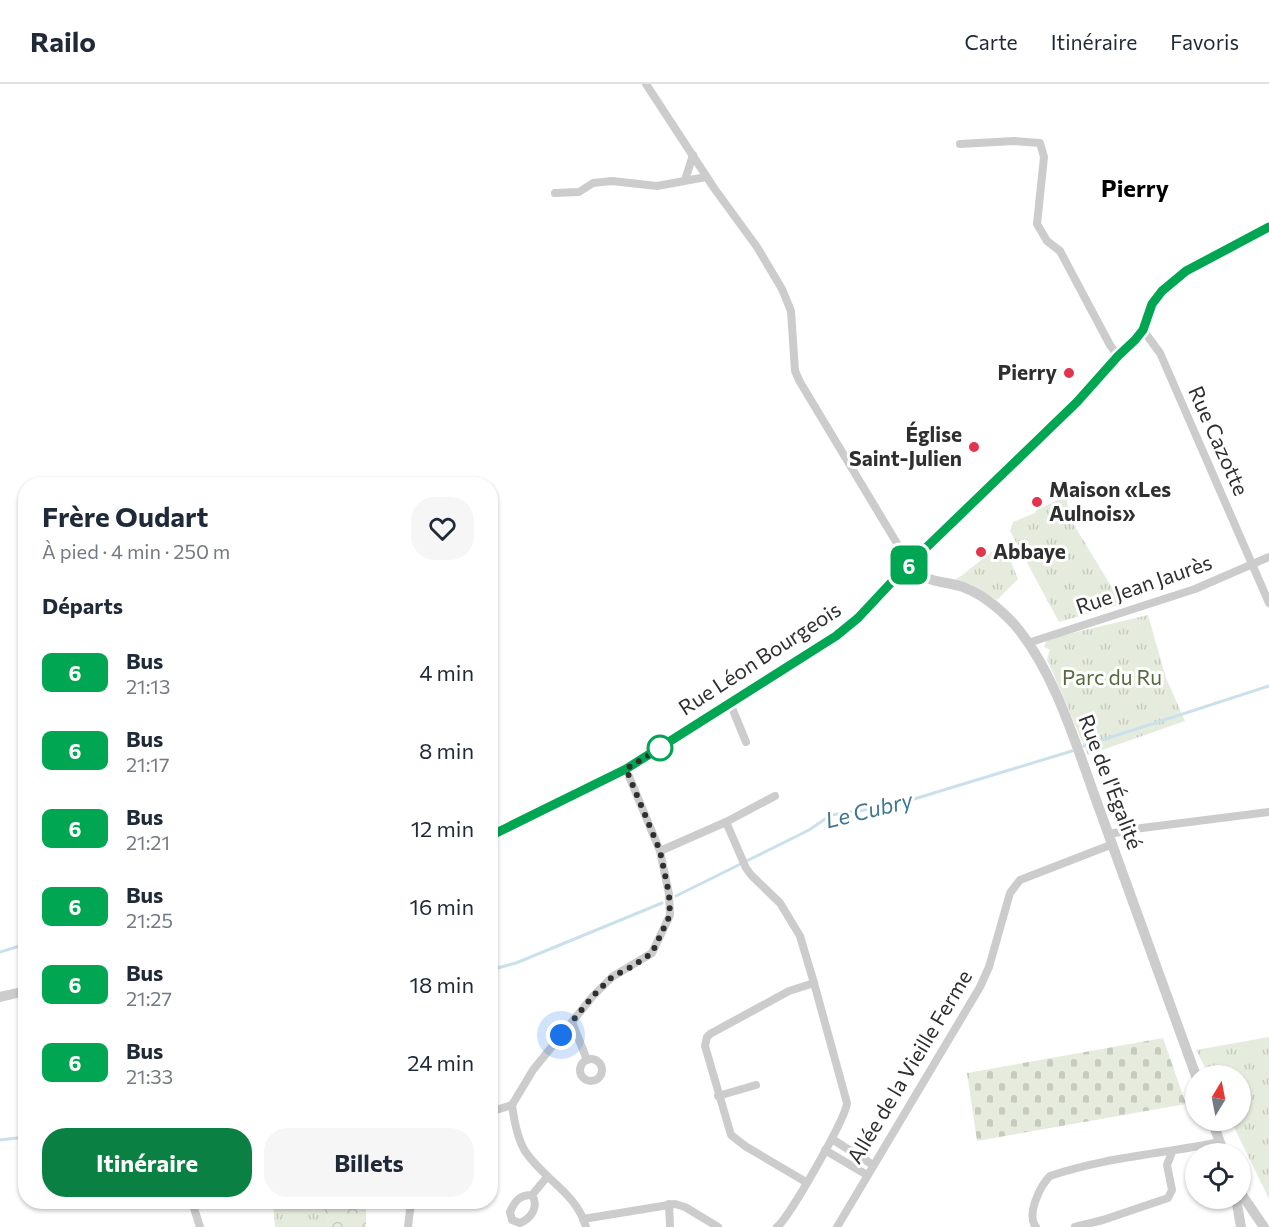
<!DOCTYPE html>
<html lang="fr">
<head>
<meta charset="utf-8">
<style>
  :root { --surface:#fff; --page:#f6f6f7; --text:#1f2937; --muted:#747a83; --line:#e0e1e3; --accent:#0b8043 }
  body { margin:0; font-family:Commissioner,sans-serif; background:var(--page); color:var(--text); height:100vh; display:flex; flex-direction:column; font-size:22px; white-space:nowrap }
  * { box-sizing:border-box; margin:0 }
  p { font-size:20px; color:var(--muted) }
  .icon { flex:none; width:33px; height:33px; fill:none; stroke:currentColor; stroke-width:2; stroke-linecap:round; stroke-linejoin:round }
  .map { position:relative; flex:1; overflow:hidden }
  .panel { position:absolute; left:18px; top:393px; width:480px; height:732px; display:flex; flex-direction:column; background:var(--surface); border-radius:24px; box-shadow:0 2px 4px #0004 }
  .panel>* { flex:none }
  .badge { padding:0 12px; border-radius:9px; font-size:21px; line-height:39px }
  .needle { width:39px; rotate:10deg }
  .fabs { position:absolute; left:1185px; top:981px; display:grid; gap:12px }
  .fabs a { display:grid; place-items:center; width:66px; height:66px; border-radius:50%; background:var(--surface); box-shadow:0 2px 4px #0004; font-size:30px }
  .you { position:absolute; width:30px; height:30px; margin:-15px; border:4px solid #fff; border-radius:50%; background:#1a73e8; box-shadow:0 0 0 9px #1a73e833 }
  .map>.badge { position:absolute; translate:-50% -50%; box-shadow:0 0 0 3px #fff }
  h2 { padding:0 24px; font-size:22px; line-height:54px }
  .round { display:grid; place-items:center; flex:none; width:63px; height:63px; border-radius:24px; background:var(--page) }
  .summary { display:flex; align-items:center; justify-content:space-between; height:102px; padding:0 24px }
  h1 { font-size:28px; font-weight:700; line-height:45px }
  .primary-button { display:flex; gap:12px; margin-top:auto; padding:12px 24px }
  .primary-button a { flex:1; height:69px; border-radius:24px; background:var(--accent); color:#fff; font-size:24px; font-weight:700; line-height:69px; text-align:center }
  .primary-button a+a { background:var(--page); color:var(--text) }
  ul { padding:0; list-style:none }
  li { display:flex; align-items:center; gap:18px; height:78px; padding:0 24px }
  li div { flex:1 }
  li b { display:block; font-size:22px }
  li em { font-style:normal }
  li .badge { min-width:66px; font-weight:700; text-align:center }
  header { display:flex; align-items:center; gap:36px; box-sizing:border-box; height:84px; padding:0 30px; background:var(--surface); border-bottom:2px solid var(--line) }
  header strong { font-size:28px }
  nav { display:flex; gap:33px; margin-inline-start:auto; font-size:21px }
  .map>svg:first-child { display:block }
</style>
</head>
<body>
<header>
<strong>Railo</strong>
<nav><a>Carte</a><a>Itinéraire</a><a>Favoris</a></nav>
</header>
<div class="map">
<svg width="1269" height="1143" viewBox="0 0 1269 1143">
  <defs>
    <pattern id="grass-tufts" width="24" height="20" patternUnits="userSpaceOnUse" patternTransform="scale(1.5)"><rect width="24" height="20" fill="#e6ecdd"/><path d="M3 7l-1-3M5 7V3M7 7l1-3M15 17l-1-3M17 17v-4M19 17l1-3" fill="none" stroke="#c6cbbe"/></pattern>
    <pattern id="forest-crowns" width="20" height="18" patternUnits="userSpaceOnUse" patternTransform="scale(1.5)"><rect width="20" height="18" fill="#e6ecdd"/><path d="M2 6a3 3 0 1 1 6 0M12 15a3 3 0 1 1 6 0" fill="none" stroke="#c6cbbe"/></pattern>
    <pattern id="cemetery-stones" width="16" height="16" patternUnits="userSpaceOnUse" patternTransform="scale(1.5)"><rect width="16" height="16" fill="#e6ecdd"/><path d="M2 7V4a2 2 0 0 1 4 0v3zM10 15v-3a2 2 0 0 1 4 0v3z" fill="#c6cbbe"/></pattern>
  </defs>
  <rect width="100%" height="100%" fill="#fff"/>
  <g fill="url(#grass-tufts)">
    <path d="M 1066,412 L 1071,436 L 1122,520 L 1059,538 L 1010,447 L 1013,438 L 1035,429 L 1037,426 Z"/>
    <path d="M 1003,459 L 1018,495 L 997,516 L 970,500 L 954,496 L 961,492 Z"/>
    <path d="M 1148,531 L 1166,594 L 1185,637 L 1088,671 L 1047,575 L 1050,566 L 1044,563 L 1047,555 Z"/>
    <path d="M 1269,953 L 1269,1115 L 1231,1037 L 1240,1036 L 1240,992 L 1209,991 L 1196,966 Z"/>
    <path d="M 273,1118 L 323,1118 L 328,1143 L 275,1143 Z"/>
  </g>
  <path fill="url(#forest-crowns)" d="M 323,1118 L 366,1118 L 366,1143 L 328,1143 Z"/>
  <path fill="url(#cemetery-stones)" d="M 1163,954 L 1186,1020 L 977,1057 L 967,989 Z"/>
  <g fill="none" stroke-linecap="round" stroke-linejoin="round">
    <g stroke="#cae1ec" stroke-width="3">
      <path d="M 1084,662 L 1269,602"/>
      <path d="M 676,812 L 809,746 L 831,731 L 891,722 L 1072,667"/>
      <path d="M 0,868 L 26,860"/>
      <path d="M 490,886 L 516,879 L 662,819"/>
      <path d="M 0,1056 L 26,1053"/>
    </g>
    <g stroke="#ccc" stroke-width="8">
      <path d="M 646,0 L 714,104 L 757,163 L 782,205 L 791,227 L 795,287 L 800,298 L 910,481"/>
      <path d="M 960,60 L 1014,57 L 1040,59 L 1044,73 L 1037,140 L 1047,157 L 1060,167 L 1110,261 L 1118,272"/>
      <path d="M 685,96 L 693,71"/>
      <path d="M 555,109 L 579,108 L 593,99 L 612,97 L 657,102 L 706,93"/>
      <path d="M 1143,246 L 1160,269 L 1269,519"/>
      <path d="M 1028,559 L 1195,505 L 1269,473"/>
      <path d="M 730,619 L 746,658"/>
      <path d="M 726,738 L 746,784 L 751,791 L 780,819 L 800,852 L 814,899 L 847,1019 C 846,1034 789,1134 777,1143"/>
      <path d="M 1109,750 L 1142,744 L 1269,728"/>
      <path d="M 660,767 L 726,738 L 775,712"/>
      <path d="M 572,938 L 587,976"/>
      <circle cx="591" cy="986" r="11"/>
      <path d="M 718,1012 L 756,1001"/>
      <path d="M 490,1028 L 512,1021"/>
      <path d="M 832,1055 L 873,1081"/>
      <path d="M 825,1066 L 867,1091"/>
      <path d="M 806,1098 L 745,1062 L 731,1051 L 705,962 L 707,953 L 710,950 L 789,907 L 814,899"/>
      <path d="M 532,1111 C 539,1122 532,1134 520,1139 L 512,1136 L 510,1128 C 515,1117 519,1111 532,1111 L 547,1093"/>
      <path d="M 192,1118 L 200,1143"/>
      <path d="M 669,1120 L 670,1143"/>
      <path d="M 583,1135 L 675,1120 L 685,1123 L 718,1143"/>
      <path d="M 408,1143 L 411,1118"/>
      <path d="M 586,1143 C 577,1109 543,1095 525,1067 C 517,1054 514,1036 512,1021 L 533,986 L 593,912 L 612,893 L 652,869 L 670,831 L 669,810 L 660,767 L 626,685"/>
      <path d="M 837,1143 L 980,903 L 989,883 L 1010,809 L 1020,796 L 1113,760"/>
      <path d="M 1036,1143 C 1026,1131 1040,1102 1050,1092 C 1105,1073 1163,1070 1220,1058"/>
      <path d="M 1075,1143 L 1103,1136 L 1168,1114 L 1172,1106 L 1167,1081 L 1172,1068"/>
    </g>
    <g stroke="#ccc" stroke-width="10">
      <path d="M 910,481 C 926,500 941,496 963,503 C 982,510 1000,525 1014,540 C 1053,585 1075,657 1095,713 C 1129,805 1162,899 1196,992"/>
      <path d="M 490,752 L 626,685 L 836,552 L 858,534 L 902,487 L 1077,318 L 1118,272 L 1135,256 L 1143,246 L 1152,220 L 1162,207 L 1186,187 L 1269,143"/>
      <path d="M 0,913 L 26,907"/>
      <path d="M 1212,1036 L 1224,1070"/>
      <path d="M 1240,1108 L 1264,1143"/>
      <path d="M 1236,1114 L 1241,1143"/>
    </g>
  </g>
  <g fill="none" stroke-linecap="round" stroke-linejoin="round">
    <defs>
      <path id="line" d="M 490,752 L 626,685 L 836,552 L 858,534 L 902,487 L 1077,318 L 1118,272 L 1135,256 L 1143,246 L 1152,220 L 1162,207 L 1186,187 L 1269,143"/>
    </defs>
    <use href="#line" stroke="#fff" stroke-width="14"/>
    <use href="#line" stroke="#00a651" stroke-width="9"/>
    <path stroke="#2f2f2f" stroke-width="6" stroke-dasharray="0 10.8" d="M 561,951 L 593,912 L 612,893 L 633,882 L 652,869 L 670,831 L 669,810 L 660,767 L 626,685 L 660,664"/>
  </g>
  <g fill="#e3344d" stroke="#fff" stroke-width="2">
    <circle cx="1069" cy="289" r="6"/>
    <circle cx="974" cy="363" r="6"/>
    <circle cx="1037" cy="418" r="6"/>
    <circle cx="981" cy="468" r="6"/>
  </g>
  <circle fill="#fff" stroke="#00a651" stroke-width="3" cx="660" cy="664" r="12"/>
  <g text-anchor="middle" stroke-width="6" stroke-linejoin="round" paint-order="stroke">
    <g font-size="21" font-weight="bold" fill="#2f2f2f" stroke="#fff" text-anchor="end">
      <text x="1057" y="296">Pierry</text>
      <text x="962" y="358">Église<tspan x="962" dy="24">Saint-Julien</tspan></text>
      <text x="1049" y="413" text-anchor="start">Maison «Les<tspan x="1049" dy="24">Aulnois»</tspan></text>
      <text x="993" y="475" text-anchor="start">Abbaye</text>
    </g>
    <g font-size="21" fill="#2f2f2f" stroke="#fff">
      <text transform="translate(1218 357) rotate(66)" y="7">Rue Cazotte</text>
      <text transform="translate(1144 501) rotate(-19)" y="7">Rue Jean Jaurès</text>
      <text transform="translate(760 575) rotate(-33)" y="7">Rue Léon Bourgeois</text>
      <text transform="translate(1110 698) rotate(69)" y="7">Rue de l'Égalité</text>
      <text transform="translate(910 983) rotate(-59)" y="7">Allée de la Vieille Ferme</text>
    </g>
    <g font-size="21" fill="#556b3d" stroke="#fff">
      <text x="1112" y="601">Parc du Ru</text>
    </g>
    <g font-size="22" font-style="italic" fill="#3e7691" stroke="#fff">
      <text transform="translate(869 726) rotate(-14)" y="8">Le Cubry</text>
    </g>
    <g font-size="24" font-weight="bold" fill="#000" stroke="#fff">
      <text x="1135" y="113">Pierry</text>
    </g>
  </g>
</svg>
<div class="fabs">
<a><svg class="needle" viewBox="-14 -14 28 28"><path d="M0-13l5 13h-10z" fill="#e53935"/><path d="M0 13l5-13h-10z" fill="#747a83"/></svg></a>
<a><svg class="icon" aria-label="locate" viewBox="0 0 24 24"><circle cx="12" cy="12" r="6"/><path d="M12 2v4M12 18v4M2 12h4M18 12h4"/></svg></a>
</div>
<div class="you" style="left:561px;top:951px"></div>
<b class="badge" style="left:909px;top:481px;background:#00a651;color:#fff">6</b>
<section class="panel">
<div class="summary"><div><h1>Frère Oudart</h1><p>À pied · 4 min · 250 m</p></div><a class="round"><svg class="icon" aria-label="heart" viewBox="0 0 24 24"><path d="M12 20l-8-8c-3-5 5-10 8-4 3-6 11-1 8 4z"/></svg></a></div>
<h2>Départs</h2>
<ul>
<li><span class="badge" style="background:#00a651;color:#fff">6</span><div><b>Bus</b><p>21:13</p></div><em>4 min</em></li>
<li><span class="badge" style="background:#00a651;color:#fff">6</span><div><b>Bus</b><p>21:17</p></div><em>8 min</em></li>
<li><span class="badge" style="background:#00a651;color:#fff">6</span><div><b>Bus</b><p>21:21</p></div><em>12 min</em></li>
<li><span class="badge" style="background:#00a651;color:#fff">6</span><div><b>Bus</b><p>21:25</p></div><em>16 min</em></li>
<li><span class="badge" style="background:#00a651;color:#fff">6</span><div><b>Bus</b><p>21:27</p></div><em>18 min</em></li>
<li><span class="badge" style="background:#00a651;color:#fff">6</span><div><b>Bus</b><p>21:33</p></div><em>24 min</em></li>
</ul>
<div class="primary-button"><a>Itinéraire</a><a>Billets</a></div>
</section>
</div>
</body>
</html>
